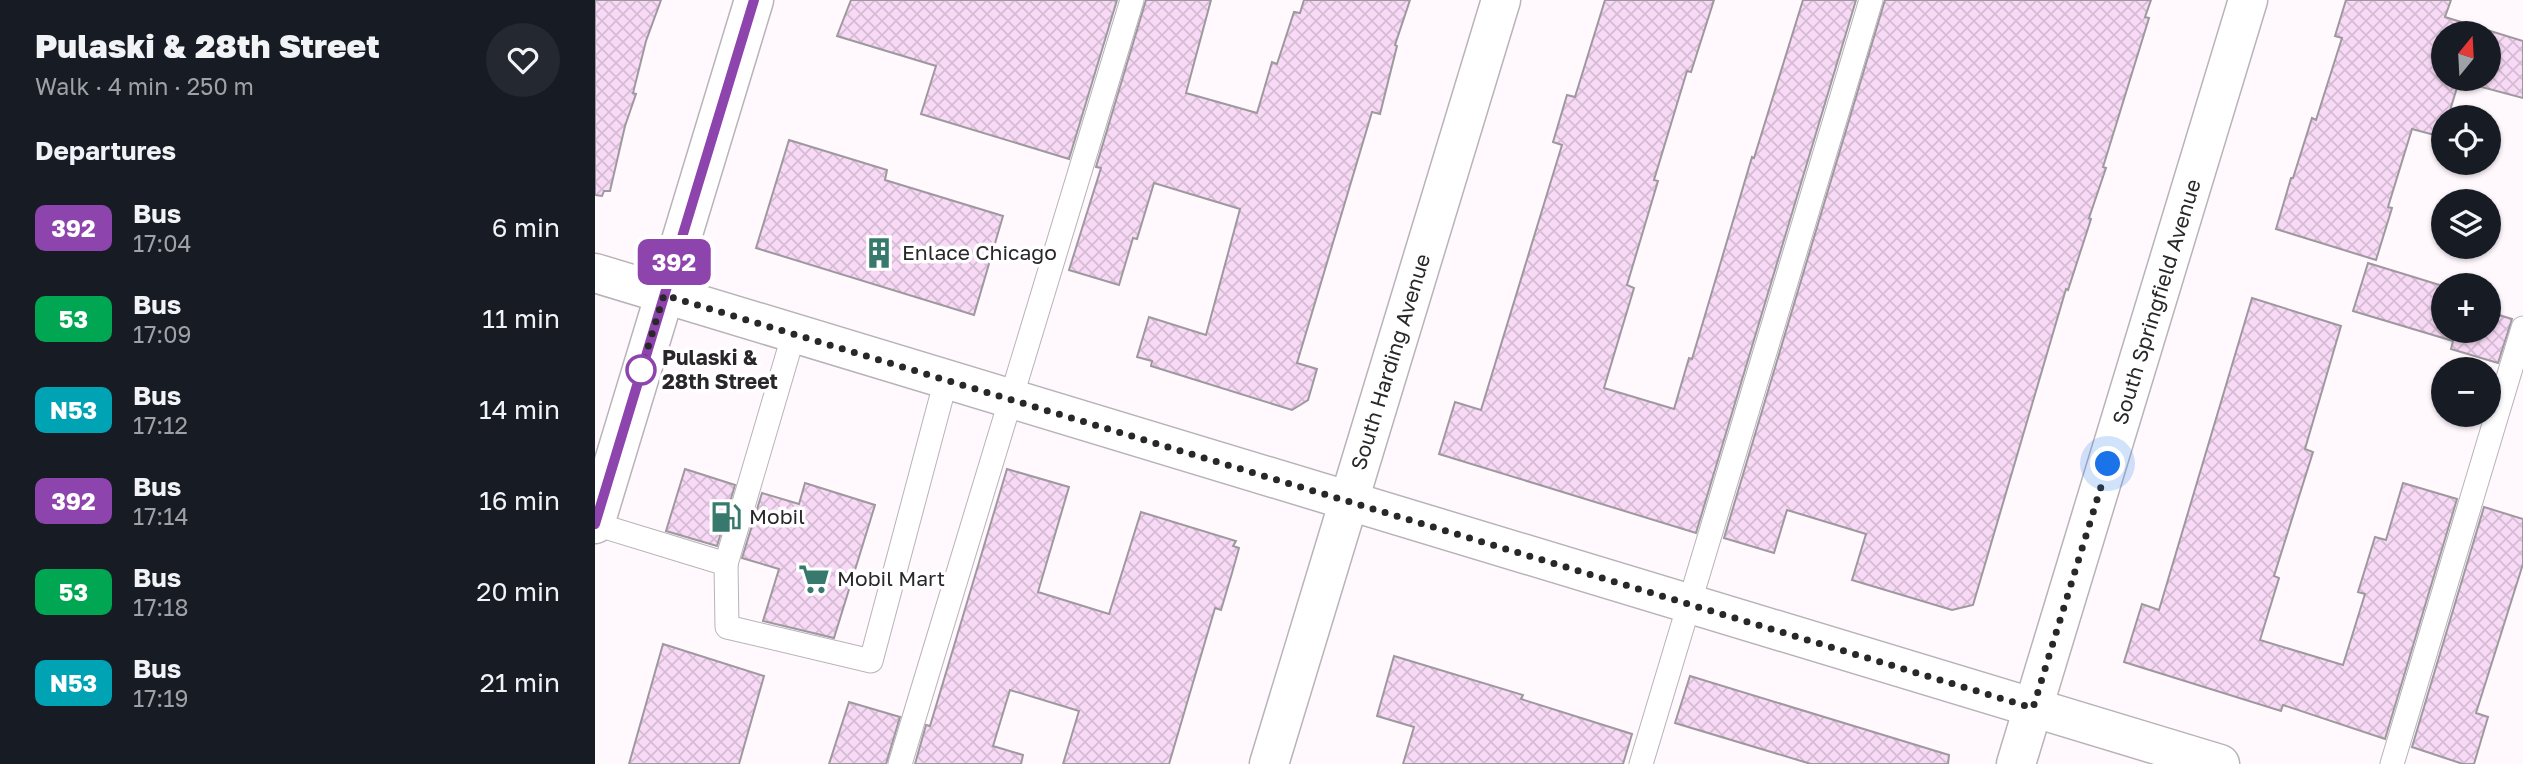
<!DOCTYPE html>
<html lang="en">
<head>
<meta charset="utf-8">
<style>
  :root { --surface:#171b24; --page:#242831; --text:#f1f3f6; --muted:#9ea1a6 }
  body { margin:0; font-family:"Golos Text",sans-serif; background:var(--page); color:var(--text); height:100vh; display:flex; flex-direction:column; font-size:26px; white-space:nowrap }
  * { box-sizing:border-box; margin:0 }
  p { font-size:23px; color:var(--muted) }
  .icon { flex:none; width:38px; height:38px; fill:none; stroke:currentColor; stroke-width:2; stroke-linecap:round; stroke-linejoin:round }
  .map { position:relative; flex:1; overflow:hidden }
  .sheet { display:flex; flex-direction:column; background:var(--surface); width:595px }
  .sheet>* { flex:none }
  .badge { padding:0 14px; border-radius:10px; font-size:24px; line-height:46px }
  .needle { width:46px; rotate:18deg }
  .fabs { position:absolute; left:1836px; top:21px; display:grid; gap:14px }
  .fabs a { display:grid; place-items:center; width:70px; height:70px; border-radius:50%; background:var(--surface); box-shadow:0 2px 5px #0004; font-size:35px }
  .you { position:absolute; width:35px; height:35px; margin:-18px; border:5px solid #fff; border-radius:50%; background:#1a73e8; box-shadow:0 0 0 10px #1a73e833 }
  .map>.badge { position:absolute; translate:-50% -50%; box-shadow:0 0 0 4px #fff }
  h2 { padding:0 35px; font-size:26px; line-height:63px }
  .round { display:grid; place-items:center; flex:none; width:74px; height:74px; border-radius:37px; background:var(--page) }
  .summary { display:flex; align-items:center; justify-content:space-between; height:119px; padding:0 35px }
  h1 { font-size:33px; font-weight:800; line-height:52px }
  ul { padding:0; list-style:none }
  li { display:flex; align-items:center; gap:21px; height:91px; padding:0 35px }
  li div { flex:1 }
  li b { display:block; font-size:26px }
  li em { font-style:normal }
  li .badge { min-width:77px; font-weight:700; text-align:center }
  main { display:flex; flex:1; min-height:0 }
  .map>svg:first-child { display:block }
</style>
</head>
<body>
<main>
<section class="sheet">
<div class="summary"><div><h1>Pulaski &amp; 28th Street</h1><p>Walk · 4 min · 250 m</p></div><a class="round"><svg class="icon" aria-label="heart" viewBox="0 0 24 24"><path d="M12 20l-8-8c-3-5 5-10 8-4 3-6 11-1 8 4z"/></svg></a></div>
<h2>Departures</h2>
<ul>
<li><span class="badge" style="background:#8e44ad;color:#fff">392</span><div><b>Bus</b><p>17:04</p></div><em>6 min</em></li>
<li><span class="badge" style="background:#00a651;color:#fff">53</span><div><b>Bus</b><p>17:09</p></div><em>11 min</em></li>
<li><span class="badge" style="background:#00a3b4;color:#fff">N53</span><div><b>Bus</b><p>17:12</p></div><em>14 min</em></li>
<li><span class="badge" style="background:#8e44ad;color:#fff">392</span><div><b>Bus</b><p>17:14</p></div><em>16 min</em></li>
<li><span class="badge" style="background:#00a651;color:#fff">53</span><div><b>Bus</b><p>17:18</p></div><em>20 min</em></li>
<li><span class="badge" style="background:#00a3b4;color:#fff">N53</span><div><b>Bus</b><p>17:19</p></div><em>21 min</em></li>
</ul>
</section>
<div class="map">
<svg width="1928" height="764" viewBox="0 0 1928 764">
  <defs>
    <pattern id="building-cross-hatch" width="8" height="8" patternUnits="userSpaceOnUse" patternTransform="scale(1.75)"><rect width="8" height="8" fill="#f8daf6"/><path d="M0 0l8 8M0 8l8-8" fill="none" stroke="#d5bbd3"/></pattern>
  </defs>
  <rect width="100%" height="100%" fill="#fff9fe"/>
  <g fill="url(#building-cross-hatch)" stroke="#9e999e" stroke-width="2" fill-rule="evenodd">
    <path d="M 0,0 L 66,0 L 51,41 L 38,93 L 41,94 L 30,126 L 15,191 L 9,191 L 7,196 L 0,195 Z"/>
    <path d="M 256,0 L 522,0 L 474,159 L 326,114 L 341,66 L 242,36 Z"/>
    <path d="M 551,0 L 616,0 L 591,93 L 662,113 L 677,62 L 682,64 L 699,12 L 705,13 L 709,0 L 815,0 L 800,45 L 802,46 L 785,114 L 777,112 L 702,363 L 722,369 L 713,400 L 697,410 L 556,366 L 557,361 L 542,357 L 554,317 L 611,335 L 645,209 L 559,183 L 542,239 L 538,238 L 524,285 L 474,270 L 506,168 L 501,167 Z"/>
    <path d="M 1010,0 L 1119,0 L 1096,72 L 1092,71 L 1059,180 L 1063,181 L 1032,285 L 1039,288 L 1009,388 L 1079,409 L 1094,358 L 1097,359 L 1157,157 L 1159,158 L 1208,0 L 1261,0 L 1101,533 L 844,454 L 860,402 L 886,410 L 967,145 L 958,142 L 972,95 L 980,97 Z"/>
    <path d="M 1290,0 L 1556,0 L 1550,17 L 1554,18 L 1508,167 L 1511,168 L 1494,218 L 1496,219 L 1473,290 L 1471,289 L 1378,605 L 1357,610 L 1257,580 L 1271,534 L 1192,510 L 1179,553 L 1129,538 Z"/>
    <path d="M 1751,0 L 1856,0 L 1850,17 L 1928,41 L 1928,98 L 1864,81 L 1853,117 L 1848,117 L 1847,137 L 1817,129 L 1793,207 L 1797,208 L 1781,260 L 1681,229 L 1696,178 L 1698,178 L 1717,118 L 1721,120 L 1747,38 L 1740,36 ZM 1848,33 L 1894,33 L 1894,79 L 1848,79 Z"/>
    <path d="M 194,140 L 292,170 L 290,180 L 408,216 L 379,315 L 161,248 Z"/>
    <path d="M 1773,263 L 1848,286 L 1848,331 L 1894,331 L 1894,312 L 1917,319 L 1903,363 L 1856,349 L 1858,341 L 1758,311 Z"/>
    <path d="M 1657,298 L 1746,326 L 1710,449 L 1718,452 L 1679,576 L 1684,578 L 1665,640 L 1748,665 L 1770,594 L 1763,592 L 1780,537 L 1791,540 L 1808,483 L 1862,499 L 1790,739 L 1688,705 L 1686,711 L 1529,662 L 1547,604 L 1564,610 Z"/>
    <path d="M 90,469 L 140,485 L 122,546 L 71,531 Z"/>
    <path d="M 412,469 L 474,487 L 443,592 L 514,614 L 546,512 L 641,541 L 638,546 L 644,548 L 637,573 L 626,610 L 620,608 L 574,764 L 468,764 L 484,711 L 415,690 L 398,746 L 428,755 L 426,764 L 320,764 L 331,725 L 335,726 Z"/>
    <path d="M 210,483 L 280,505 L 239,638 L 168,621 L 184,569 L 147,558 L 167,493 L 204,504 Z"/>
    <path d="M 1889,507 L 1928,519 L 1928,564 L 1881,713 L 1893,717 L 1879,764 L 1868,764 L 1817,747 Z"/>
    <path d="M 68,644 L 169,676 L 144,764 L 34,764 Z"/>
    <path d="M 799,656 L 928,695 L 926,699 L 1037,734 L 1028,764 L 808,764 L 819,727 L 782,716 Z"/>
    <path d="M 1095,676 L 1354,755 L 1353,764 L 1216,764 L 1080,723 Z"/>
    <path d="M 254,702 L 305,717 L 291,764 L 234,764 Z"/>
  </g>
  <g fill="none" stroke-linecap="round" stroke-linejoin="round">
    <defs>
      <g id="lane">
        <path d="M 0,524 L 131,564 L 132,627 L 276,661 L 351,380"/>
        <path d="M 131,564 L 199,333"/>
        <path d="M 305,764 L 537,0"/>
        <path d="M 1046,764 L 1276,0"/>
        <path d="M 1797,764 L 1928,328"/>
      </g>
      <g id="street">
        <path d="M 0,273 L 1625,764"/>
        <path d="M 674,764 L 906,0"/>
        <path d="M 1421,764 L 1653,0"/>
      </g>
      <path id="secondary" d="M 0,524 L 159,0"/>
    </defs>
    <use href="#lane" stroke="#b8b3b8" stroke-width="25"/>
    <use href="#street" stroke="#b8b3b8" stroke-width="41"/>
    <use href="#secondary" stroke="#b8b3b8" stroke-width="41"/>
    <use href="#lane" stroke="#fff" stroke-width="23"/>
    <use href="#street" stroke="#fff" stroke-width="38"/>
    <use href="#secondary" stroke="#fff" stroke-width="38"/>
  </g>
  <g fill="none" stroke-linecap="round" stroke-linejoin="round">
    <defs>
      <path id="line" d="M 0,524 L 159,0"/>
    </defs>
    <use href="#line" stroke="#fff" stroke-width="16"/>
    <use href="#line" stroke="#8e44ad" stroke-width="10"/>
    <path stroke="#292729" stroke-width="7" stroke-dasharray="0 12.6" d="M 46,370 L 69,295 L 1438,708 L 1513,464"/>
  </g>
  <defs>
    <symbol id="building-bare" viewBox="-9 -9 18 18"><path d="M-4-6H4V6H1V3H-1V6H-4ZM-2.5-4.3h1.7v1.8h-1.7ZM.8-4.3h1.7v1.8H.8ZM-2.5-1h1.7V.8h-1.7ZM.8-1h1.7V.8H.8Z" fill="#377a6d" stroke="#fff" stroke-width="2.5" paint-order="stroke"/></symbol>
    <symbol id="fuel-bare" viewBox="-9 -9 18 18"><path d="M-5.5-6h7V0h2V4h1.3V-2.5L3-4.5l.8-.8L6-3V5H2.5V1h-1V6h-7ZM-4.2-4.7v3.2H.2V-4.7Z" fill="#377a6d" stroke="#fff" stroke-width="2.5" paint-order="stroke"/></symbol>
    <symbol id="supermarket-bare" viewBox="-9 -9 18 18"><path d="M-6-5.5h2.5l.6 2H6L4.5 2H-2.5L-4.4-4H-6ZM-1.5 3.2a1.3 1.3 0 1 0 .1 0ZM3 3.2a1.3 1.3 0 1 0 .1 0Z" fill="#377a6d" stroke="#fff" stroke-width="2.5" paint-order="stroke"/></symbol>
  </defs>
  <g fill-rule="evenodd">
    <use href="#building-bare" x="262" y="231" width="44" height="44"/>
    <use href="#fuel-bare" x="109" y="495" width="44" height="44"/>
    <use href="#supermarket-bare" x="197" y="557" width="44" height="44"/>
  </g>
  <circle fill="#fff" stroke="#8e44ad" stroke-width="3.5" cx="46" cy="370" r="14"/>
  <g text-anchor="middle" stroke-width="7" stroke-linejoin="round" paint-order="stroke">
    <g font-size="21" fill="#292729" stroke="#fff" text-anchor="start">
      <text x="307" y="260">Enlace Chicago</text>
      <text x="154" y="524">Mobil</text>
      <text x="242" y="586">Mobil Mart</text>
    </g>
    <g font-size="21" fill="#292729" stroke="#fff">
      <text transform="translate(1562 302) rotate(-73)" y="7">South Springfield Avenue</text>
      <text transform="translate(796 362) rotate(-73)" y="7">South Harding Avenue</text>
    </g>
    <g font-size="21" font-weight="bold" fill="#292729" stroke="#fff" text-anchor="start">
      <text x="67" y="365">Pulaski &amp;<tspan x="67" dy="24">28th Street</tspan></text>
    </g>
  </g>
</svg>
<div class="fabs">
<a><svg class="needle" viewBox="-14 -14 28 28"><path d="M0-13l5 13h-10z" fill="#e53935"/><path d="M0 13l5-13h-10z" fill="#9ea1a6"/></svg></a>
<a><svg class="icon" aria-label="locate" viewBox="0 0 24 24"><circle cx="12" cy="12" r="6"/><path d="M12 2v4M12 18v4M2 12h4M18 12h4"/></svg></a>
<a><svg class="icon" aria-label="layers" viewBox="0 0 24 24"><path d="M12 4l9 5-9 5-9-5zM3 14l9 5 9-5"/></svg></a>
<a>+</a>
<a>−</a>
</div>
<div class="you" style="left:1513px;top:464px"></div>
<b class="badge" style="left:79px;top:262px;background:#8e44ad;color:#fff">392</b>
</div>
</main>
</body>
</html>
